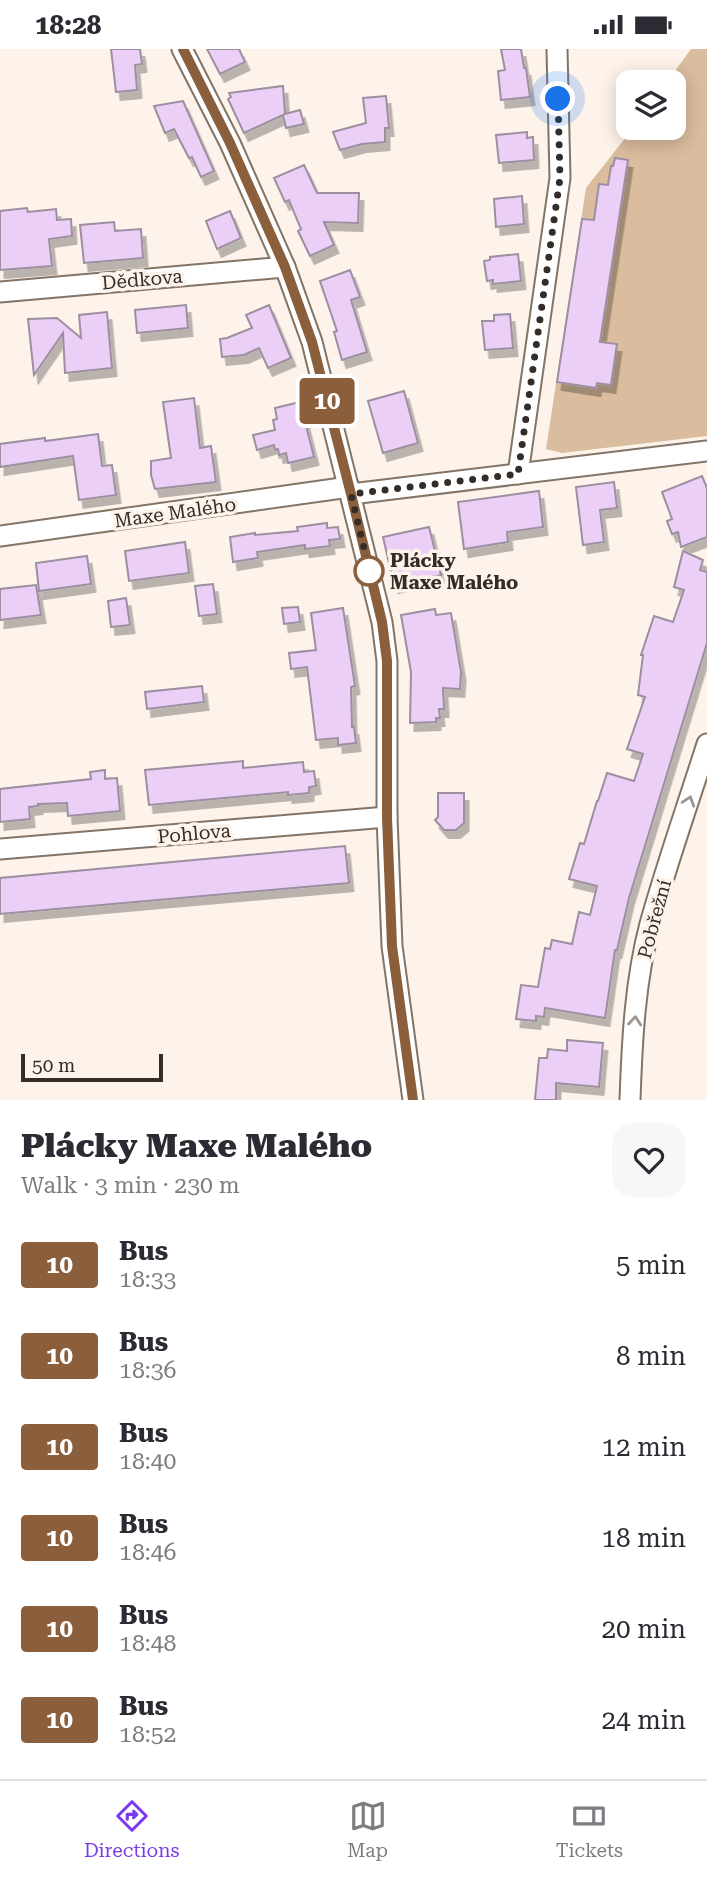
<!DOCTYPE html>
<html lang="en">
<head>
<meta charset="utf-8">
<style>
  :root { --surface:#fff; --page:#f7f7f7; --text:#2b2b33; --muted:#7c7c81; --line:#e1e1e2; --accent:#7c3aed }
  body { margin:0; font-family:"Roboto Serif",serif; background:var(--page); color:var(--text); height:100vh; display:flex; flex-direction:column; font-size:26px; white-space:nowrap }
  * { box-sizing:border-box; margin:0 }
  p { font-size:23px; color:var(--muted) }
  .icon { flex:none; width:38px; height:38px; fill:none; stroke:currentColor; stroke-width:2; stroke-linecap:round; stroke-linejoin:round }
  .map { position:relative; height:1051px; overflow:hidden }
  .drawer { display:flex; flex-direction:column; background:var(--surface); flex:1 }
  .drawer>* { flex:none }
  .badge { padding:0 14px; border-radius:5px; font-size:24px; line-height:46px }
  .controls { position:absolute; left:616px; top:21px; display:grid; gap:14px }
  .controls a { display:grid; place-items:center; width:70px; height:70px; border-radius:14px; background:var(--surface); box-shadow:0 4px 18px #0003; font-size:35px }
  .scale { position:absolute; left:21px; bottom:18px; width:142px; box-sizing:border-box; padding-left:7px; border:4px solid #342d27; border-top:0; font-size:19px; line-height:24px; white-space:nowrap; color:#342d27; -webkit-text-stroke:5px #fdf3ea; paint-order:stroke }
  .you { position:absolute; width:35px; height:35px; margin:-18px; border:5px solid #fff; border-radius:50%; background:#1a73e8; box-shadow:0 0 0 10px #1a73e833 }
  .map>.badge { position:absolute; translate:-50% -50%; box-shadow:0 0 0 4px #fff }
  .round { display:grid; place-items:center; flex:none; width:74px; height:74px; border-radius:21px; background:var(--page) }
  .headline { display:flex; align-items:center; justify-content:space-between; height:119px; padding:0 21px }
  h1 { font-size:33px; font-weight:800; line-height:52px }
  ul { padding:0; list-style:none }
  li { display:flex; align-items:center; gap:21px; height:91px; padding:0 21px }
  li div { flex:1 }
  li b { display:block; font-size:26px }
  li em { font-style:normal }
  li .badge { min-width:77px; font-weight:700; text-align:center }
  .status { display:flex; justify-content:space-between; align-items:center; height:49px; padding:0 35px; background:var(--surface); direction:ltr }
  .status svg { height:19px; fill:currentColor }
  .dock { display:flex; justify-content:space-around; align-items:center; height:98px; border-top:2px solid var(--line); background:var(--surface); font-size:19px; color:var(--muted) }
  .dock a { display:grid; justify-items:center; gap:4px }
  .dock .active { color:var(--accent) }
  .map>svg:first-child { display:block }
</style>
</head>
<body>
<div class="status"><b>18:28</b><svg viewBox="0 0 49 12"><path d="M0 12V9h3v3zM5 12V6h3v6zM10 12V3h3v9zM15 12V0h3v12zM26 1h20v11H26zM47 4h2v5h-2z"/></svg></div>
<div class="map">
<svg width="707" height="1051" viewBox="0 0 707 1051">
  <defs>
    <filter id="shadow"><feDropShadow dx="4.5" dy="8" stdDeviation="0" flood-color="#0004"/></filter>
  </defs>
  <rect width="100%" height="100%" fill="#fdf3ea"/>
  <path fill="#dabc9e" d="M 691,0 L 707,0 L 707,387 L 562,404 L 546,400 L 586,139 L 633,79 L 674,79 L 674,33 L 667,33 Z"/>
  <g fill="#eccff7" stroke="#9b8fa0" stroke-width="2" filter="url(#shadow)">
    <path d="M 111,0 L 140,0 L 142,15 L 135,16 L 137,41 L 116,43 Z"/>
    <path d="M 207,0 L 239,0 L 245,13 L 220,25 Z"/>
    <path d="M 501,0 L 521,0 L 524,19 L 526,19 L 530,48 L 501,51 L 498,22 L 505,21 Z"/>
    <path d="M 283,37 L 285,65 L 300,61 L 304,75 L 286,79 L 283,66 L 244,84 L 228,50 L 231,48 L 229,44 Z"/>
    <path d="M 386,47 L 389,79 L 385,79 L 385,93 L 362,95 L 340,101 L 333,83 L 366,74 L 363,49 Z"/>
    <path d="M 183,52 L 214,122 L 201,128 L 192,108 L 189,109 L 174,80 L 165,84 L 154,57 Z"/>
    <path d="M 527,83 L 527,89 L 533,88 L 534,111 L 499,114 L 496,86 Z"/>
    <path d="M 615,109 L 628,111 L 600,293 L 617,295 L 611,336 L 597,334 L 596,339 L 557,333 L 582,170 L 594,171 L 599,135 L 608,136 L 611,117 L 613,117 Z"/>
    <path d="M 304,116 L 317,144 L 359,144 L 358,174 L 324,173 L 334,196 L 310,207 L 298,182 L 301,180 L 289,151 L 285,153 L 274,129 Z"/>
    <path d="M 522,147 L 524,175 L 496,178 L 494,150 Z"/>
    <path d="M 27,159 L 28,163 L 56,160 L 57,171 L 71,170 L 72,187 L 49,190 L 52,217 L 0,221 L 0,162 Z"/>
    <path d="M 230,162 L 241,189 L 217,200 L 206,172 Z"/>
    <path d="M 114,173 L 115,182 L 141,180 L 143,209 L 84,214 L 80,176 Z"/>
    <path d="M 518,205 L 521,232 L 493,235 L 493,231 L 487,232 L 484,212 L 490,211 L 490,208 Z"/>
    <path d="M 350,221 L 360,248 L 351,251 L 367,303 L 342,311 L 334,283 L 337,282 L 320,232 Z"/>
    <path d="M 186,256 L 188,279 L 137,284 L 135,261 Z"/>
    <path d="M 269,256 L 291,309 L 268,319 L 259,299 L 244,306 L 222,308 L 220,290 L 227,289 L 252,279 L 246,266 Z"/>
    <path d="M 107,263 L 112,319 L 65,324 L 63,284 L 34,326 L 28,270 L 57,269 L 81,289 L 79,266 Z"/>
    <path d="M 510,265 L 513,299 L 485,301 L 482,272 L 494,272 L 494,266 Z"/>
    <path d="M 404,342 L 418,394 L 383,404 L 368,352 Z"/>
    <path d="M 194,349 L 200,399 L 211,397 L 216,433 L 155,440 L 151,426 L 151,412 L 171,409 L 163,353 Z"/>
    <path d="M 300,353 L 314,408 L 288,414 L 286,404 L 279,406 L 278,400 L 275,401 L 274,396 L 257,401 L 253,386 L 275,381 L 273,371 L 277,370 L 275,359 Z"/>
    <path d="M 98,385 L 102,417 L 112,416 L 116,446 L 79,451 L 73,407 L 0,418 L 0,395 L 45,389 L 45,392 Z"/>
    <path d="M 702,427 L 707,439 L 707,488 L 681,498 L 678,483 L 672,485 L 667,472 L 672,470 L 662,443 Z"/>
    <path d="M 614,433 L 617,459 L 600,461 L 604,493 L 583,496 L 576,438 Z"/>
    <path d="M 539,442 L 543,478 L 507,483 L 508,493 L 464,500 L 458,453 Z"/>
    <path d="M 327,474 L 327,479 L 338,478 L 340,490 L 329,491 L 330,497 L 305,500 L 305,496 L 257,503 L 258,509 L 233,513 L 230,488 L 255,484 L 255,486 L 298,482 L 297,478 Z"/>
    <path d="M 429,478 L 441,526 L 394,536 L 383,488 Z"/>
    <path d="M 185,493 L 189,524 L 129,532 L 125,502 Z"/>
    <path d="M 683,502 L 703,511 L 700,521 L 707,523 L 707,594 L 629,849 L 617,901 L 615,901 L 605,969 L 545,959 L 544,968 L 536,967 L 536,972 L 516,970 L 521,936 L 538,938 L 545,899 L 550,900 L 552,891 L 572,895 L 579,863 L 590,866 L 597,837 L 569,830 L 580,794 L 584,795 L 597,752 L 598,752 L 607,724 L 634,732 L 643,705 L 627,700 L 645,648 L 638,646 L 643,606 L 641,606 L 654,567 L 673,573 L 684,541 L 674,538 Z"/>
    <path d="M 87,507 L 91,535 L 39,542 L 36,514 Z"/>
    <path d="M 213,535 L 217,565 L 199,567 L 195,537 Z"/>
    <path d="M 36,536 L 41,566 L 0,571 L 0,540 Z"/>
    <path d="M 126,549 L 130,576 L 111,578 L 108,552 Z"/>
    <path d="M 298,558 L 300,573 L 284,575 L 282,559 Z"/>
    <path d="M 343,559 L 355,637 L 351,638 L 352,678 L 354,678 L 356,694 L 338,696 L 338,689 L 316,691 L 307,618 L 291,620 L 289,604 L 316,601 L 311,564 Z"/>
    <path d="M 435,560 L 436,566 L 451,564 L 461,623 L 460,640 L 443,639 L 444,660 L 439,660 L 440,669 L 436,669 L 436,673 L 410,674 L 411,623 L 401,566 Z"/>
    <path d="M 202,637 L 204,653 L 147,660 L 145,643 Z"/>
    <path d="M 243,712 L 243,719 L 303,713 L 304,723 L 314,722 L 316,737 L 309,738 L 309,744 L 288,746 L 288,743 L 149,756 L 145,721 Z"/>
    <path d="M 105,721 L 105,730 L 117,729 L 120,762 L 68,767 L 67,754 L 38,755 L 38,757 L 29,758 L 30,770 L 0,773 L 0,740 L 91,730 L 90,723 Z"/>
    <path d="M 438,744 L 464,744 L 464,774 L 456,781 L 444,781 L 435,771 L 438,768 Z"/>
    <path d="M 345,797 L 349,834 L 0,865 L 0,829 Z"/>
    <path d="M 567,991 L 603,994 L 599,1038 L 556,1034 L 556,1051 L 535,1051 L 539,1009 L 547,1009 L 548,1000 L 567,1002 Z"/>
  </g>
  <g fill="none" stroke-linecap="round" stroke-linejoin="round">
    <defs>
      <g id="minor">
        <path d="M 182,0 L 230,94 L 285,218 L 312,293 L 382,573 L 387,612 L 387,768 L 392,897 L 413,1051"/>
        <path d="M 0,243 L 285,218"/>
        <path d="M 518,425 L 560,129 L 557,0"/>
        <path d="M 351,445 L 707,402"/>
        <path d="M 0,487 L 349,438"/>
        <path d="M 0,800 L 387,768"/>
        <path d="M 630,1051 C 632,992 635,932 650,875 C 667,814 688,755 707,695"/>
      </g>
    </defs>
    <use href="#minor" stroke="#837466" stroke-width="23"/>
    <use href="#minor" stroke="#fff" stroke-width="19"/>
  </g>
  <defs><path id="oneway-chevron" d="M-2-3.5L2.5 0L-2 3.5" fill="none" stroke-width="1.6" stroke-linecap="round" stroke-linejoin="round" transform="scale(1.75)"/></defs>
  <g stroke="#9a9693">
    <use href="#oneway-chevron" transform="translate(689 752) rotate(-72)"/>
    <use href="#oneway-chevron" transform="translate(635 972) rotate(-85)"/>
  </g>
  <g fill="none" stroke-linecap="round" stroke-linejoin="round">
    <defs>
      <path id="line" d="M 183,0 L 230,94 L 285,218 L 312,293 L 351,445 L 382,573 L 387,612 L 387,768 L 392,897 L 413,1051"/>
    </defs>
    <use href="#line" stroke="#fff" stroke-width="16"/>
    <use href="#line" stroke="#8b5e3c" stroke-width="10"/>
    <path stroke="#342d27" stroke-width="7" stroke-dasharray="0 12.6" d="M 369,522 L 371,528 L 351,445 L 518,425 L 560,129 L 558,50"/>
  </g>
  <circle fill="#fff" stroke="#8b5e3c" stroke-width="3.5" cx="369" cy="522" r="14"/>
  <g text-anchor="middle" stroke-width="7" stroke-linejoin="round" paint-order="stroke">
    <g font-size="19" fill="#342d27" stroke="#fdf3ea">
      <text transform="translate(142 230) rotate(-5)" y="7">Dědkova</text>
      <text transform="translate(175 463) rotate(-8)" y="7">Maxe Malého</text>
      <text transform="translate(194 784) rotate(-5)" y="7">Pohlova</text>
      <text transform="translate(654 870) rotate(-75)" y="7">Pobřežní</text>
    </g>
    <g font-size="19" font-weight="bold" fill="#342d27" stroke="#fdf3ea" text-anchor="start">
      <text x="390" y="518">Plácky<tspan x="390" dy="22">Maxe Malého</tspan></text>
    </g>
  </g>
</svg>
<div class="controls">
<a><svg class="icon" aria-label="layers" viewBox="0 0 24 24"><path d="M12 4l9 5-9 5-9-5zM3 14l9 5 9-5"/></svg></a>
</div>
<div class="scale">50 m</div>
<div class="you" style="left:558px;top:50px"></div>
<b class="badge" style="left:327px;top:352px;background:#8b5e3c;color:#fff">10</b>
</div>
<section class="drawer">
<div class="headline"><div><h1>Plácky Maxe Malého</h1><p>Walk · 3 min · 230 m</p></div><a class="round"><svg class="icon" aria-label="heart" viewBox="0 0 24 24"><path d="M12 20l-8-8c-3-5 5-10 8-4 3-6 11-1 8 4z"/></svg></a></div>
<ul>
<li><span class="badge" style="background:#8b5e3c;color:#fff">10</span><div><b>Bus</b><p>18:33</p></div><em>5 min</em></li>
<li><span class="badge" style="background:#8b5e3c;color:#fff">10</span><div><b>Bus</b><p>18:36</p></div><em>8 min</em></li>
<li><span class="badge" style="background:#8b5e3c;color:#fff">10</span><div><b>Bus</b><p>18:40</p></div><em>12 min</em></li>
<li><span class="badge" style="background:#8b5e3c;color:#fff">10</span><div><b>Bus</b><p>18:46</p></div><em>18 min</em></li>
<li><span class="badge" style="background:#8b5e3c;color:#fff">10</span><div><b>Bus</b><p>18:48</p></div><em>20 min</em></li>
<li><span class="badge" style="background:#8b5e3c;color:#fff">10</span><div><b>Bus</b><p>18:52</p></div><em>24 min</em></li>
</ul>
</section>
<nav class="dock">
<a class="active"><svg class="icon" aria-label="directions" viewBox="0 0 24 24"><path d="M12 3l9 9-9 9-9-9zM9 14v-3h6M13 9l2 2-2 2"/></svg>Directions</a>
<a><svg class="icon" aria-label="map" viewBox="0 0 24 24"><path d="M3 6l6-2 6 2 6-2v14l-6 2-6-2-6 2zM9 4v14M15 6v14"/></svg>Map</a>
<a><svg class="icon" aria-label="tickets" viewBox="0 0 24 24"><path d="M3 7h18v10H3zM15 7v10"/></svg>Tickets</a>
</nav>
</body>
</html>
